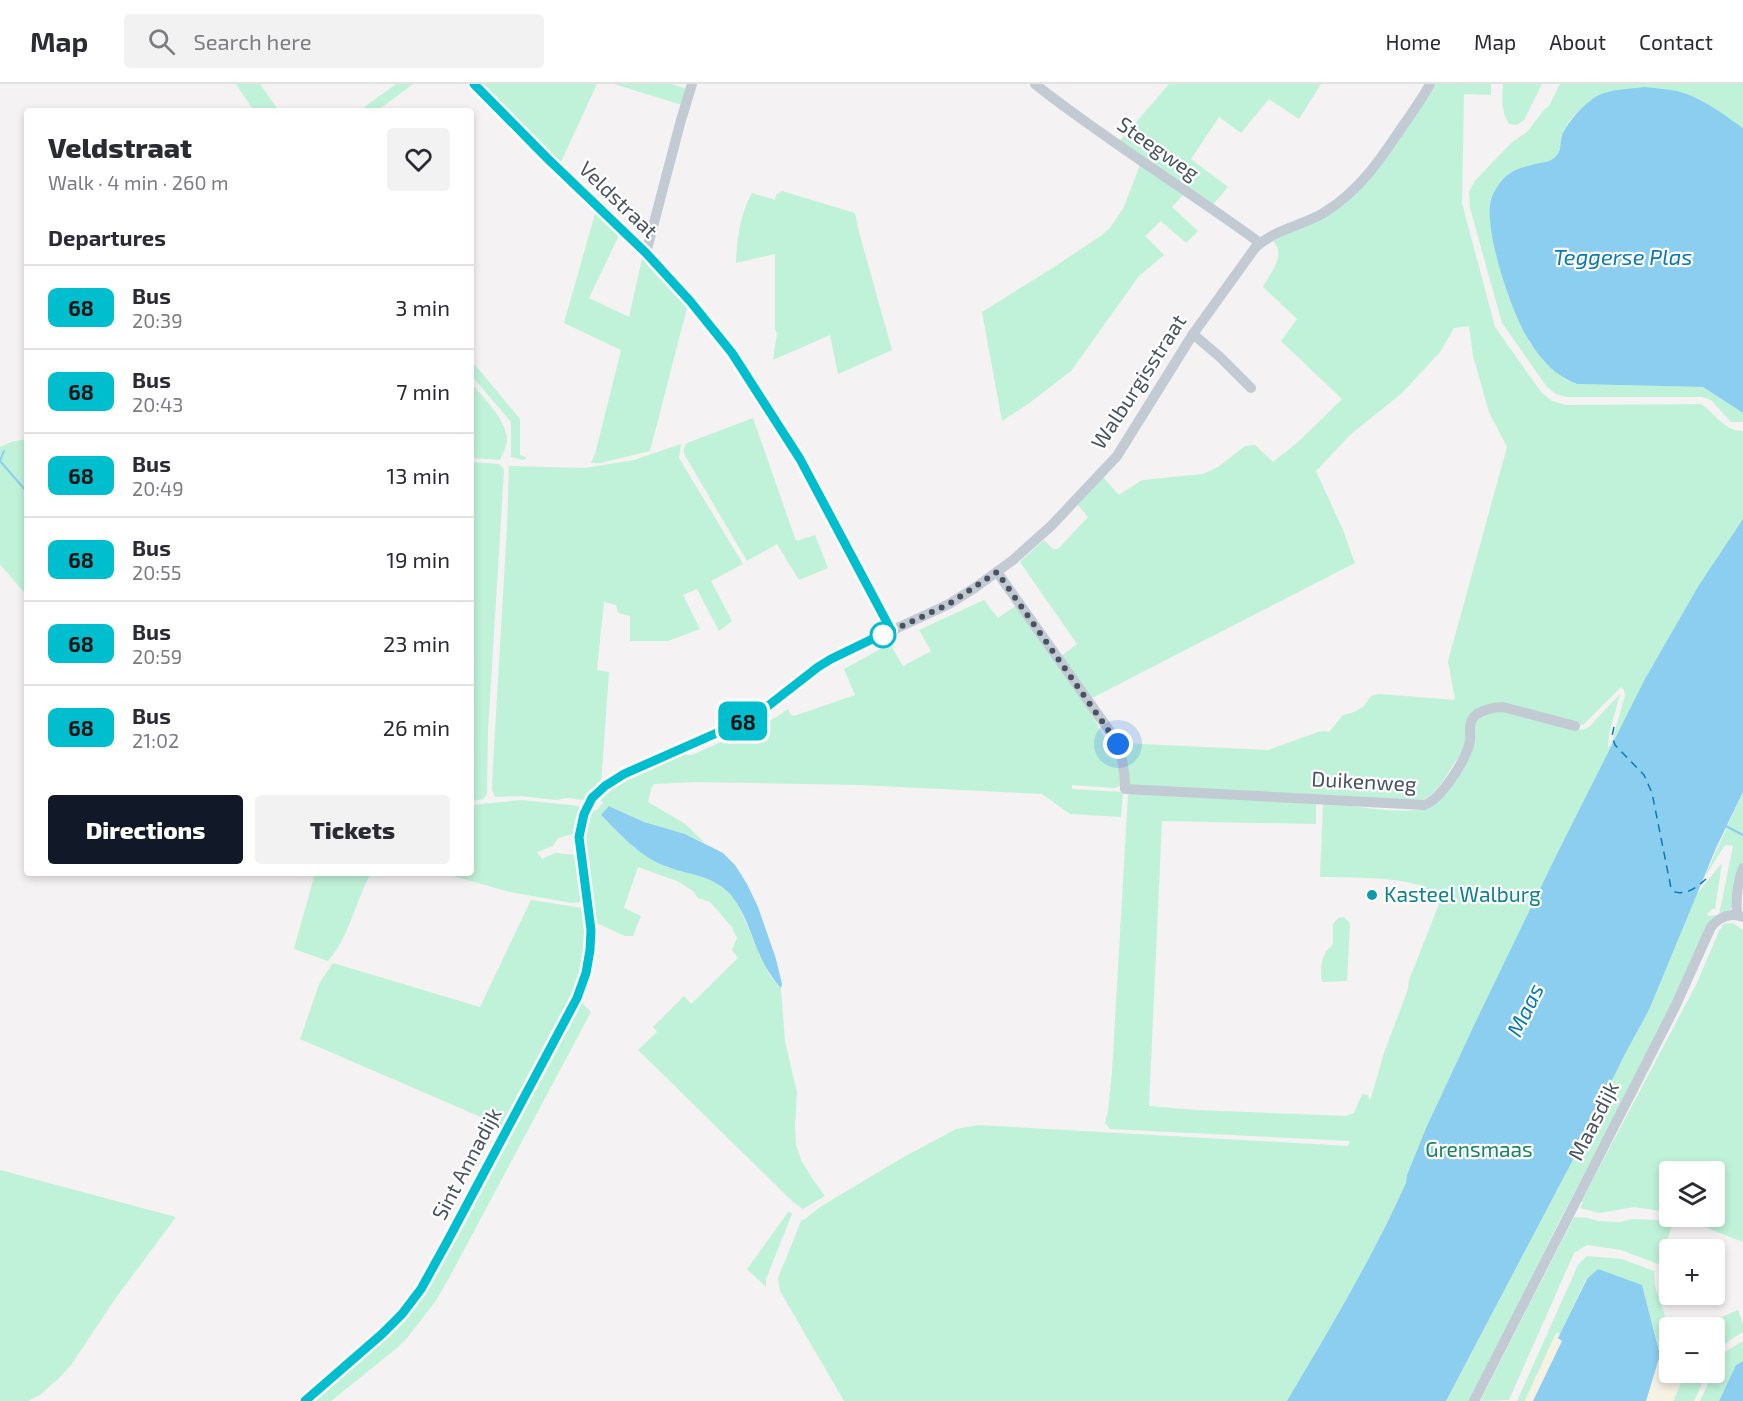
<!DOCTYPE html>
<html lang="en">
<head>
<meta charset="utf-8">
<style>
  :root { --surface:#fff; --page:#f2f2f3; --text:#2b2b33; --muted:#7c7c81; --line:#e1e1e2; --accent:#111827 }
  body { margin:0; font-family:"Exo 2",sans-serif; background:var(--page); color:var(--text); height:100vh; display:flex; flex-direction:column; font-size:22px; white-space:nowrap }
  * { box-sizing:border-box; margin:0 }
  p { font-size:20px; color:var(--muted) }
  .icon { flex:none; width:33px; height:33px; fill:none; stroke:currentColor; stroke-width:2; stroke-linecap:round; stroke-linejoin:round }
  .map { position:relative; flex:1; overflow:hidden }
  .panel { position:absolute; left:24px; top:24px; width:450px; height:768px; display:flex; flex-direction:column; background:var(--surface); border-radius:6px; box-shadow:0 3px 9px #0003 }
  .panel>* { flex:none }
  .badge { padding:0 12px; border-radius:9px; font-size:21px; line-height:39px }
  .fabs { position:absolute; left:1659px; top:1077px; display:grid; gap:12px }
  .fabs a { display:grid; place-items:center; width:66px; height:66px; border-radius:6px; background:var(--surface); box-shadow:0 3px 9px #0003; font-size:30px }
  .you { position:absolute; width:30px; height:30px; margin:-15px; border:4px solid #fff; border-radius:50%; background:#1a73e8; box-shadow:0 0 0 9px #1a73e833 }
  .map>.badge { position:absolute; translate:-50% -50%; box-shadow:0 0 0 3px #fff }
  h2 { padding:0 24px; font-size:22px; line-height:54px }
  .round { display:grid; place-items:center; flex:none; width:63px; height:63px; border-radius:6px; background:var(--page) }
  .head { display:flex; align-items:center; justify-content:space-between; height:102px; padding:0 24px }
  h1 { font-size:28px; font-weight:800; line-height:45px }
  .action { display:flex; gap:12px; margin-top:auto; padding:12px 24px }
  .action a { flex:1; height:69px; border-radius:6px; background:var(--accent); color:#fff; font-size:24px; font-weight:800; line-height:69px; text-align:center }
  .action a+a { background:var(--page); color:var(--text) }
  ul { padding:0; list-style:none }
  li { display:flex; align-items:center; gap:18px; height:84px; padding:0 24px; border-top:2px solid var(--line) }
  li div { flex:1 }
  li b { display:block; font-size:22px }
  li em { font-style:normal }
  li .badge { min-width:66px; font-weight:700; text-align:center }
  header { display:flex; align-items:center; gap:36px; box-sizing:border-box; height:84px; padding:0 30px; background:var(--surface); border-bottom:2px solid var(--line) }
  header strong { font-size:28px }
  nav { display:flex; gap:33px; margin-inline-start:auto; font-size:21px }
  .search { width:420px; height:54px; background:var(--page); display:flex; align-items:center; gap:15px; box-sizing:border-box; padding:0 21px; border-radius:6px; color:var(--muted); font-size:22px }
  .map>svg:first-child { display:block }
</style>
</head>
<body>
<header>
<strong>Map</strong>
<div class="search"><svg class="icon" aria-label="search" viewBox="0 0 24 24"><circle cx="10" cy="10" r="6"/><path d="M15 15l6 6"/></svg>Search here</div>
<nav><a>Home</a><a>Map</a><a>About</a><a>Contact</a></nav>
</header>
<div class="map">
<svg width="1743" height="1317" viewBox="0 0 1743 1317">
  <rect width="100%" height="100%" fill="#f4f2f2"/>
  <g fill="#c0f2d9">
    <path d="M 236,0 L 260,0 L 279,27 L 254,27 Z"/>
    <path d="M 396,0 L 413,0 L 377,27 L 359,27 Z"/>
    <path d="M 479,0 L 597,0 L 560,80 Z"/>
    <path d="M 614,0 L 672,0 L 687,5 L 682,21 Z"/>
    <path d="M 1169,0 L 1321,0 L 1299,35 L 1269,15 L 1241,49 L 1219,33 L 1191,75 L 1228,103 L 1211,123 L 1119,58 Z"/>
    <path d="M 1436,0 L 1491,0 L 1491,11 L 1464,10 L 1462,119 L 1495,243 L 1541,308 L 1552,317 L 1566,321 L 1701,320 C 1715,329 1725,348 1743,347 L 1743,565 L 1684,680 L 1625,804 L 1600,942 L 1495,1168 L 1437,1284 L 1416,1317 L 844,1317 L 780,1207 L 778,1194 L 802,1135 L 804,1136 L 820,1123 L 902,1074 L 956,1045 L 978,1041 L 1348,1062 L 1350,1057 L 1110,1045 L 1105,1039 L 1108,1027 L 1112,988 L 1128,711 L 1133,709 L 1316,718 L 1316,740 L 1162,737 L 1149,1022 L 1196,1026 L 1346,1032 L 1354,1029 L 1362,1010 L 1368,1011 L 1370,1017 L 1384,969 L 1408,905 L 1409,896 L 1441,815 L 1424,809 L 1426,803 C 1393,792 1354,794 1320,793 L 1323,718 C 1347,721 1415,734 1434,721 C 1452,707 1462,682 1472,662 C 1473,655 1471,648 1472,641 C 1473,628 1495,624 1506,624 L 1582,646 L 1589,643 L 1620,610 L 1609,650 L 1608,665 L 1612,658 L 1625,611 L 1624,606 L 1621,603 L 1583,641 C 1557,640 1517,617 1493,622 C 1484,624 1470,629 1468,639 C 1467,645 1469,652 1467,658 C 1465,667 1458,673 1453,681 C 1428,723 1420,722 1374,715 L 1138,702 L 1132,702 L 1127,699 L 1120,659 L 1268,666 L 1318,648 L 1325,647 L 1329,648 L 1343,631 L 1354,628 L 1363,623 L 1371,612 L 1379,610 L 1455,616 L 1448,577 L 1507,363 L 1489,328 L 1473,272 L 1469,242 L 1454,244 L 1440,268 L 1402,309 L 1350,351 L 1316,387 L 1343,446 L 1355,479 L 1090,615 L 1060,573 L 1077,560 L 1020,478 L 1044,456 L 1053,465 L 1058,465 L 1088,433 L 1078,421 L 1103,393 L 1119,411 L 1142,396 L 1203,390 L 1218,383 L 1245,362 L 1255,361 L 1273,378 L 1297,359 L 1342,315 L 1281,257 L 1297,235 L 1263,203 C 1269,192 1281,177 1278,165 C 1277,161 1274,159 1272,156 L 1325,132 L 1362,103 L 1374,89 L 1403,49 Z"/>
    <path d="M 1503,0 L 1542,0 L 1524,36 L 1517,41 L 1509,40 C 1501,27 1502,15 1503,0 Z"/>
    <path d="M 1560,0 L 1743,0 L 1743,44 C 1703,17 1675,0 1625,7 C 1616,8 1605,8 1598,12 C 1588,17 1577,28 1570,36 C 1559,49 1564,65 1555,74 C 1550,78 1544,78 1538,80 C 1508,86 1504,89 1490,116 L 1529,258 L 1545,278 L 1566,296 L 1577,300 L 1703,303 L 1743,329 L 1743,338 L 1731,338 L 1711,316 L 1702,313 L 1567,313 L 1556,310 L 1547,303 L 1502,239 L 1470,124 L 1469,108 L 1474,98 L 1512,58 L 1527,48 L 1544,26 L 1549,22 Z"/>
    <path d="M 1140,81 L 1183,111 L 1172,123 L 1198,147 L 1186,159 L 1161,137 L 1145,152 L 1164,171 L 1139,192 L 1071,287 L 1028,320 L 1002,337 L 982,228 L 1051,185 L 1102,151 L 1110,144 L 1124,123 Z"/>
    <path d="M 782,107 L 855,129 L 859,148 L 892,266 L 838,290 L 830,251 L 773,276 L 777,249 L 775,245 L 775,170 L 736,179 C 737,153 740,131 752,109 L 775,116 L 776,111 Z"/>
    <path d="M 596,126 L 620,149 L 589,214 L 629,233 L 643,171 L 688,220 L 650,367 L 600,379 L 591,379 L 595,370 L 621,266 L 564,239 Z"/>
    <path d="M 471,276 L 520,335 L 520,371 L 527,374 L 523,376 L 511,373 L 511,338 L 471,291 Z"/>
    <path d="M 471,299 C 482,312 506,336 507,354 C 507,362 503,369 500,376 L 471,374 Z"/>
    <path d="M 753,334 L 796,457 L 815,451 L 828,484 L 799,496 L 777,460 L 747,477 L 684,370 L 684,364 L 687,359 Z"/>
    <path d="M 27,355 L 27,512 L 0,480 L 0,363 L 11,358 Z"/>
    <path d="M 681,360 L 679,374 L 743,480 L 711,497 L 732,537 L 719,547 L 697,505 L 683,511 L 700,545 L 668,557 L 630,557 L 630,532 L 618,529 L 616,521 L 604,518 L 597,586 L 609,588 L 601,700 L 585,716 L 566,714 L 556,716 L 521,712 L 495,713 L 492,706 L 493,680 L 507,443 L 509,382 L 585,384 L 634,376 Z"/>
    <path d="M 471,378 L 499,380 L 503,384 L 504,387 L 488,646 L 487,709 L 484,715 L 471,717 Z"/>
    <path d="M 984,516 L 998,534 L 1017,521 L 1089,623 L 1099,644 L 1116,671 L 1121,701 L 1115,704 L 1072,701 L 1072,705 L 1123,708 L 1121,733 L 1070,730 L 1042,710 L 860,701 L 697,698 L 654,700 L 651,705 L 648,718 L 684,739 L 705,759 L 685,750 L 644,738 L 610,722 L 601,731 L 633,763 L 666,783 L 710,794 L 727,807 L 737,818 L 760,872 L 770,892 L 781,904 L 785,958 L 797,1008 L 795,1042 L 796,1061 L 801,1076 L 812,1094 L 825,1112 L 803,1125 L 793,1118 L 638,966 L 657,948 L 653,943 L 684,912 L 691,920 L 738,874 L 732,866 L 737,854 L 732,843 L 710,818 L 698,814 L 693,807 L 677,797 L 638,783 L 624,824 L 641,832 L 633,852 L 625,852 L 594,838 C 590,805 576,755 592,725 L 596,727 L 603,719 L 599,715 C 623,693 652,682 681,668 L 687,671 L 692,671 L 773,635 L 788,625 L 791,631 L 794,632 L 855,611 L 844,585 L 890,560 L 903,582 L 931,567 L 919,546 Z"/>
    <path d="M 1743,708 L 1743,778 L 1734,818 L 1730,826 L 1719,831 L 1733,762 L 1725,761 L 1704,794 Z"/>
    <path d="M 522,716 L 579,722 L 580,725 L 573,750 L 558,754 L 553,762 L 537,768 L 542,775 L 555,769 L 576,771 L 584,814 L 580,818 L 572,819 L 510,808 L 442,789 L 471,789 L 471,721 Z"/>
    <path d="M 1722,779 L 1715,825 L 1712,825 L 1707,830 L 1709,832 L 1715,831 L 1716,832 L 1686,895 L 1559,1138 L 1470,1317 L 1446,1317 L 1575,1072 L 1625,970 L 1649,926 L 1696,811 Z"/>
    <path d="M 315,789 L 371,789 C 355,818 350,852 328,877 L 294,865 Z"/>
    <path d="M 531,816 L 583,824 L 586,827 L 586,873 L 578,900 L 504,1043 L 300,955 L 320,898 L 333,879 L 480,923 Z"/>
    <path d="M 1344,833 L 1350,839 L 1347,897 L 1322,898 C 1320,882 1321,871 1333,860 L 1333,840 L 1338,834 Z"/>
    <path d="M 1733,839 L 1743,846 L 1743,1158 L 1712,1146 L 1684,1133 L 1714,1132 L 1714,1088 L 1670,1088 L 1669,1128 L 1634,1123 L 1599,1129 L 1580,1124 L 1583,1118 L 1581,1118 L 1697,899 L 1719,847 L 1724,840 Z"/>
    <path d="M 583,920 L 591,928 L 449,1194 L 435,1218 L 407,1254 L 397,1264 L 331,1317 L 312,1317 L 398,1244 L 419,1218 L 579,921 Z"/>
    <path d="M 0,1086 L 176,1133 L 115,1215 L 71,1281 L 59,1294 L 40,1311 L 28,1317 L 0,1317 Z"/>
    <path d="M 789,1127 L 792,1130 L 766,1195 L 766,1203 L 747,1185 Z"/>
    <path d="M 1574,1133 L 1587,1134 L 1598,1137 L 1619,1138 L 1633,1135 L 1674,1137 L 1658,1180 L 1621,1166 L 1587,1161 L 1574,1169 L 1509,1316 L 1480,1317 Z"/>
    <path d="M 1587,1172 L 1622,1175 L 1654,1187 L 1655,1202 L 1669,1244 L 1669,1280 L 1660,1270 L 1642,1201 L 1586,1195 L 1560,1250 L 1556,1249 L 1525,1317 L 1517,1317 L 1578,1181 Z"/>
    <path d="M 1738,1226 L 1743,1240 L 1743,1248 L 1730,1256 L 1715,1271 L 1715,1249 L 1717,1235 Z"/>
    <path d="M 1743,1257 L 1743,1277 L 1736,1281 L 1719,1317 L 1700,1317 L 1713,1289 L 1714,1288 C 1716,1271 1729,1266 1743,1257 Z"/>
    <path d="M 1678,1289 L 1707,1289 L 1694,1317 L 1673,1317 L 1684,1292 Z"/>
  </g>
  <g fill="#f5f1e3">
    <path d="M 1556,1249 L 1560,1250 L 1558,1254 L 1562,1257 L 1533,1317 L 1525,1317 Z"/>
    <path d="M 1660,1270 L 1669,1280 L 1670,1288 L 1678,1289 L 1684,1292 L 1673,1317 L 1646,1317 L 1658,1280 Z"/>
  </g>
  <g fill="#8ccef0">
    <path d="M 1644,3 C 1655,4 1666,5 1677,7 C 1701,13 1723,30 1743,44 L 1743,329 L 1703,303 L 1577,300 C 1557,293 1541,276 1530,258 C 1513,234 1479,136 1493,110 C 1506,86 1515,85 1540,79 C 1546,78 1552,77 1556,72 C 1563,65 1559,55 1564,47 C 1570,35 1587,17 1599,11 C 1613,5 1630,5 1644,3 Z"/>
    <path d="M 1743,435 L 1743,708 L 1716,764 L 1649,926 L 1625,970 L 1575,1072 L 1446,1317 L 1287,1317 C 1329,1246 1372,1175 1406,1099 L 1407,1091 L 1427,1042 L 1477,935 L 1555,774 L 1645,595 L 1699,501 Z"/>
    <path d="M 609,722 L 644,738 L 685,750 L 723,769 L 735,781 L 747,800 L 758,823 L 776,875 L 782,900 L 781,904 C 772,894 764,882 759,869 C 750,849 744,824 728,808 C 709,790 688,791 665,782 C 639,772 620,750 601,731 Z"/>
    <path d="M 1598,1185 L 1642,1201 L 1660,1271 L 1646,1317 L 1533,1317 L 1562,1257 L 1558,1254 L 1587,1195 Z"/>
    <path d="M 1743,1277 L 1743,1317 L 1719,1317 L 1736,1281 Z"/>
  </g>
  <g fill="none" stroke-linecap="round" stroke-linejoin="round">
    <g stroke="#8ccef0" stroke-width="2">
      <path d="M 4,367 L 0,377 L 27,408"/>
      <path d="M 1724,741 L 1743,751"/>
    </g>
    <path stroke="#087ab4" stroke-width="1.5" stroke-dasharray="8 6" stroke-linecap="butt" d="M 1614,643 L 1612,652 L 1615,661 L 1644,691 L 1652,709 L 1671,804 L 1675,808 C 1688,811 1697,803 1706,795"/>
    <g stroke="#c2cad3" stroke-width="10">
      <path d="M 474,0 L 547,74 L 646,169 L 690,217 L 732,269 L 800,375 L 891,546"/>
      <path d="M 1035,0 C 1107,57 1186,105 1260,159"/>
      <path d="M 646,169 L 681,36 L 692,0"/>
      <path d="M 1193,250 L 1220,273 L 1251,304"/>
      <path d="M 997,488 L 1116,656 C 1122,671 1125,688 1125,705 L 1424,721 C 1441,716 1467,674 1470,657 C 1471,649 1468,640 1473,634 C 1479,626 1494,623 1503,623 L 1575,642"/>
      <path d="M 1737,831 C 1736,816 1737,799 1743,784"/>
      <path d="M 305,1317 L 382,1250 L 402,1230 L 421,1205 L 447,1158 L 577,914 C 594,874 592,841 585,798 C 582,784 578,768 579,753 C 580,733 589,714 605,701 C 618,691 635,685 650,678 C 685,662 724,649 758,629 C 784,614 805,591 831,575 L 949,520 L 976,503 L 1013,476 L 1051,442 L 1117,372 L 1193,250 L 1255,164 C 1274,145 1303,142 1325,128 C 1359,107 1380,76 1402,43 C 1412,29 1422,15 1430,0"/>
      <path d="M 1474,1317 L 1675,923 L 1711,843 C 1719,833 1731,828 1743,833"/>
    </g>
  </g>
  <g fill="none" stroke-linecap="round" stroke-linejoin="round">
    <defs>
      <path id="line" d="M 305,1317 L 382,1250 L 402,1230 L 421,1205 L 447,1158 L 577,914 L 586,889 L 590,866 L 591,846 L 579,753 L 584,730 L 592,714 L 605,702 L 624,690 L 719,648 L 759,629 L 818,583 L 831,575 L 891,546 L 800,375 L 732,269 L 690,217 L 646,169 L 547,74 L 474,0"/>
    </defs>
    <use href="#line" stroke="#fff" stroke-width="14"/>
    <use href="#line" stroke="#00becd" stroke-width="9"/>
    <path stroke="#495260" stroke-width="6" stroke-dasharray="0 10.8" d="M 883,551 L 949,520 L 997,488 L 1118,660"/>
  </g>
  <circle fill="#fff" stroke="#00becd" stroke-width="3" cx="883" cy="551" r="12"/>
  <circle fill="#0f9aa8" stroke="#fff" stroke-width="2" cx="1372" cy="811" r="6"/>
  <g text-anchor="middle" stroke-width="4.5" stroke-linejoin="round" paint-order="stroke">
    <g font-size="21" fill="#495260" stroke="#fff">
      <text transform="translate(1158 65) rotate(35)" y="7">Steegweg</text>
      <text transform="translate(618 116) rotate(44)" y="7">Veldstraat</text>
      <text transform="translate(1139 298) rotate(-57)" y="7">Walburgisstraat</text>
      <text transform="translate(1364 698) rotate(3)" y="7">Duikenweg</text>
      <text transform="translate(1594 1037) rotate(-63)" y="7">Maasdijk</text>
      <text transform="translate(467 1080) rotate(-62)" y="7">Sint Annadijk</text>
    </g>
    <g font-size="21" fill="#0d838f" stroke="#fff" text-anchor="start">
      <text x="1384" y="818">Kasteel Walburg</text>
    </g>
    <g font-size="21" fill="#14865c" stroke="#fff">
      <text x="1479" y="1073">Grensmaas</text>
    </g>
    <g font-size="22" font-style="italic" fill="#087ab4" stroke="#fff">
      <text x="1623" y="181">Teggerse Plas</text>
      <text transform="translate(1525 926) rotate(-64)" y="8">Maas</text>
    </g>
  </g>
</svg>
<div class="fabs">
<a><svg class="icon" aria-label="layers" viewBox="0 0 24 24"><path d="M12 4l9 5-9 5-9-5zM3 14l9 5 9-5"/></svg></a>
<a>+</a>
<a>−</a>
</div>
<div class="you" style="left:1118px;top:660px"></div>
<b class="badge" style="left:743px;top:637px;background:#00becd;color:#111">68</b>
<section class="panel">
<div class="head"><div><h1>Veldstraat</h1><p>Walk · 4 min · 260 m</p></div><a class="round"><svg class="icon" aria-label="heart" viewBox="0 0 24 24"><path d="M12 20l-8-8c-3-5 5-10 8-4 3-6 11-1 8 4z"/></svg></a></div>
<h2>Departures</h2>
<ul>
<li><span class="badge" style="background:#00becd;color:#111">68</span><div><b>Bus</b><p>20:39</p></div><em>3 min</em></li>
<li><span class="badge" style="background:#00becd;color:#111">68</span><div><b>Bus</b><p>20:43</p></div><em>7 min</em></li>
<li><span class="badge" style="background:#00becd;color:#111">68</span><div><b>Bus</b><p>20:49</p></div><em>13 min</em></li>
<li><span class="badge" style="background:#00becd;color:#111">68</span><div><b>Bus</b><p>20:55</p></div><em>19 min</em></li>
<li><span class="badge" style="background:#00becd;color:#111">68</span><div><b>Bus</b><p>20:59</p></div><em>23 min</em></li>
<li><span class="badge" style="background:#00becd;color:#111">68</span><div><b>Bus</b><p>21:02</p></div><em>26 min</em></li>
</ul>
<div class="action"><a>Directions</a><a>Tickets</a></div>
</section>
</div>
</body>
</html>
